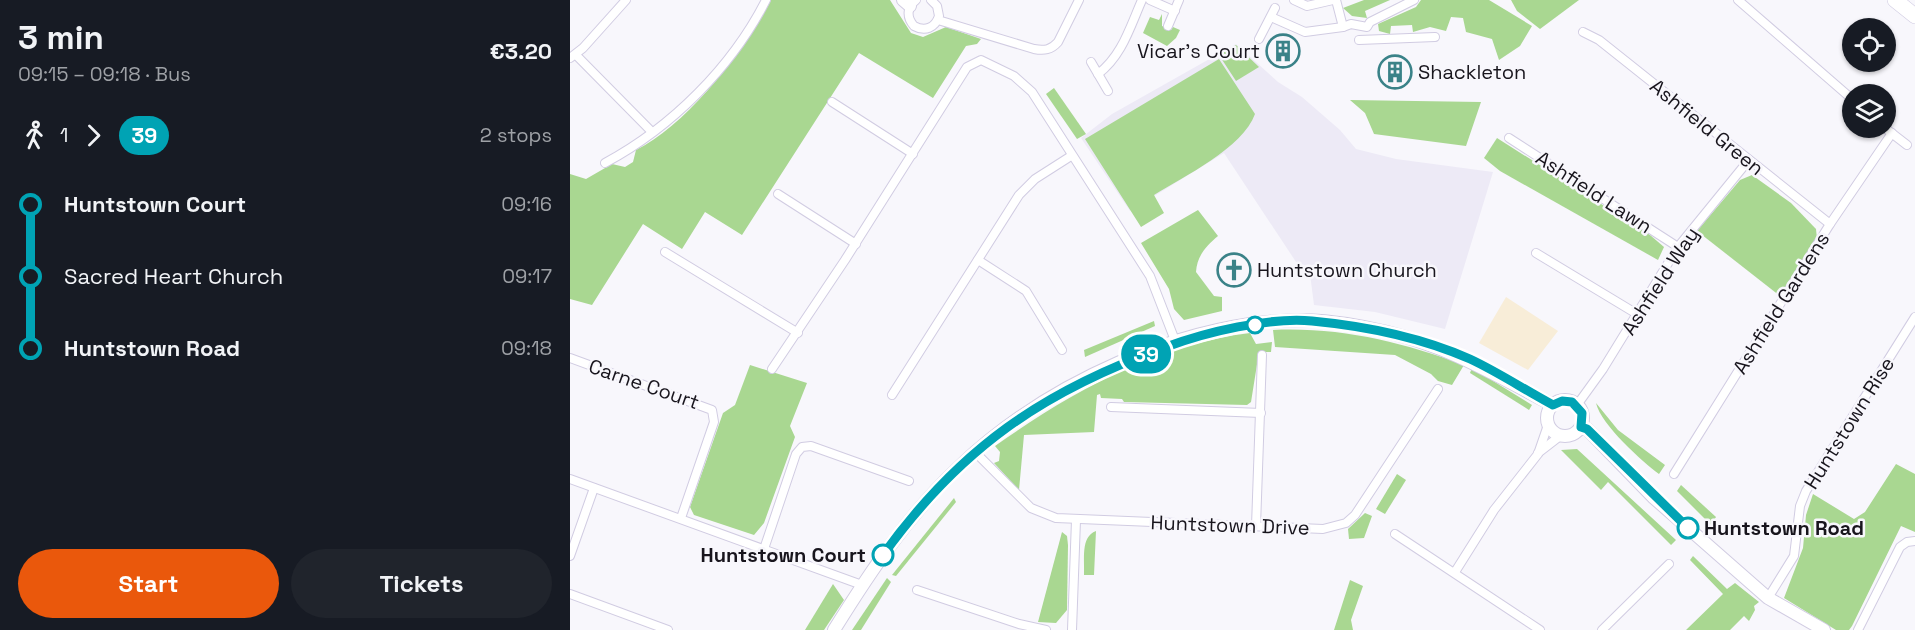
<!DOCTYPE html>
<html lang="en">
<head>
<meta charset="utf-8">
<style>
  :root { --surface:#171b24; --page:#20242c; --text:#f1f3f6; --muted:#9ea1a6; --accent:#ea580c }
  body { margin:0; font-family:"Space Grotesk",sans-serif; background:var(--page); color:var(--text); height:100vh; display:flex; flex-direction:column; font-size:22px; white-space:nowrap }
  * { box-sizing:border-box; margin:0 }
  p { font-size:20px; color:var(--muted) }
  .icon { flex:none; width:33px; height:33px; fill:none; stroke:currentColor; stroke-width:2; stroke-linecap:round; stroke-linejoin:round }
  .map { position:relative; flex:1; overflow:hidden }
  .side { display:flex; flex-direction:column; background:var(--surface); width:570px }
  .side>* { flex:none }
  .badge { padding:0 12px; border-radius:20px; font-size:21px; line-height:39px }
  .controls { position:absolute; left:1272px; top:18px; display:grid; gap:12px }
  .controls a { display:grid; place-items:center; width:54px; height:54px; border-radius:50%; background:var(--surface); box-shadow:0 2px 4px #0004; font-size:30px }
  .map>.badge { position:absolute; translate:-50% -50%; box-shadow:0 0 0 3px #fff }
  .legs { display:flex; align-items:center; gap:9px; height:66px; padding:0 18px; font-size:20px }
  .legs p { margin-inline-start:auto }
  .overview { display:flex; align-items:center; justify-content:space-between; height:102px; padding:0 18px }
  h1 { font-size:33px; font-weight:600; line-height:45px }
  .action { display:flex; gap:12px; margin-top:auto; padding:12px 18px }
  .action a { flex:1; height:69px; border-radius:36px; background:var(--accent); color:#fff; font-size:24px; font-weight:600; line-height:69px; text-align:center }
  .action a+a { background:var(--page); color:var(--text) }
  ul { padding:0 18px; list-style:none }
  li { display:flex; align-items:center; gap:21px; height:72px; font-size:22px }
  li i { display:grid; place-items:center; width:9px; height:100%; margin:0 8px; background:currentColor }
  li i::after { content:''; width:15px; height:15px; margin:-8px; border:4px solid; border-radius:50%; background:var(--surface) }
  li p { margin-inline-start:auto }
  li:first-child i { background:linear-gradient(#0000 50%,currentColor 0) }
  li:last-child i { background:linear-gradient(currentColor 50%,#0000 0) }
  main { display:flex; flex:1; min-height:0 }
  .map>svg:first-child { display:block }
</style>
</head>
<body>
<main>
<section class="side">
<div class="overview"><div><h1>3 min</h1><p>09:15 – 09:18 · Bus</p></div><b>€3.20</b></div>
<div class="legs"><svg class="icon" aria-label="walk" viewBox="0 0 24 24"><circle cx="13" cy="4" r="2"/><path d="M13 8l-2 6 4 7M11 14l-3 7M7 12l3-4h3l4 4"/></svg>1<svg class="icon" aria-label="forward" viewBox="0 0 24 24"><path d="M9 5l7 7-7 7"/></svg><b class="badge" style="background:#00a3b4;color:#fff">39</b><p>2 stops</p></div>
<ul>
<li><i style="color:#00a3b4"></i><b>Huntstown Court</b><p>09:16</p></li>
<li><i style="color:#00a3b4"></i><span>Sacred Heart Church</span><p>09:17</p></li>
<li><i style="color:#00a3b4"></i><b>Huntstown Road</b><p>09:18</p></li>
</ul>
<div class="action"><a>Start</a><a>Tickets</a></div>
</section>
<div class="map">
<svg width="1345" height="630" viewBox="0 0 1345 630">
  <rect width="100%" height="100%" fill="#f8f7fc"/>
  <path fill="#f8edd8" d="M 936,297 L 988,331 L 958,370 L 909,343 Z"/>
  <path fill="#edeaf6" d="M 666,44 L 708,82 L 732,97 L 770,130 L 786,149 L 826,159 L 923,172 L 875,329 L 805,312 L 744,305 L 740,274 L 730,268 L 654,153 L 560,211 L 511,138 L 542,114 Z"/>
  <g fill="#a9d791">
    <path d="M 201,0 L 320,0 L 341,33 L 353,37 L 376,27 L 411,39 L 407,44 L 396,46 L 363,98 L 289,53 L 172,235 L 135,212 L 112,249 L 73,224 L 22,305 L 0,299 L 0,174 L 16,179 L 42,164 L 55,167 L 63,162 L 66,150 C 117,125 175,50 201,0 Z"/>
    <path d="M 794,0 L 820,0 L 795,11 L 797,18 L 782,16 L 773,8 Z"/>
    <path d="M 851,0 L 919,0 L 962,26 L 950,46 L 929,60 L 922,39 L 896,32 L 893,18 L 881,17 L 876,31 L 860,27 L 843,32 L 842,25 L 821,26 L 820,34 L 809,31 L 808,24 L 846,7 Z"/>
    <path d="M 941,0 L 1009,0 L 970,29 L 947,11 Z"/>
    <path d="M 592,14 L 592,26 L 601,30 L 603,27 L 610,30 L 606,38 L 597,46 L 573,33 L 580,17 L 589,20 Z"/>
    <path d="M 666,45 L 689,67 L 666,81 L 649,55 Z"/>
    <path d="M 649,59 L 685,114 C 673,148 613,177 584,195 L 594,213 L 571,227 L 515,139 Z"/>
    <path d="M 484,88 L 516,134 L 507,139 L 476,94 Z"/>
    <path d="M 780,100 L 911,102 L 896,146 L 804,134 L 795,113 Z"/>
    <path d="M 927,138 L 1080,235 L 1094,247 L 1088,260 L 930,171 L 914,158 Z"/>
    <path d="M 1182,175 L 1221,203 L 1246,229 L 1247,239 L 1210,296 L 1127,231 L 1170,180 Z"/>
    <path d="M 628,210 L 648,236 C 636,246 627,256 626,272 L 644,296 L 652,297 L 652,311 L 614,320 L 604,309 L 599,289 L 571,243 Z"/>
    <path d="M 584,321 L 585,326 L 515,357 L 514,350 Z"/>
    <path d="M 703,330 C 771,327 831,342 894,365 L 882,385 L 868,381 L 861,374 L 825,355 L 705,347 Z"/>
    <path d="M 680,333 L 686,344 L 702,342 L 701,352 L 689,352 L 681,402 L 677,405 L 554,402 L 552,399 L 531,398 L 530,394 L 527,395 L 524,432 L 454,435 L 449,490 L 424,463 L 429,461 L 430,452 L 425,446 C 503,391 585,345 680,333 Z"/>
    <path d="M 180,365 L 237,383 L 220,426 L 225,437 L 194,523 L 184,535 L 124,515 L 120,507 L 153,413 L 165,405 Z"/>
    <path d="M 902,368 L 962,405 L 959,410 L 900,373 Z"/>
    <path d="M 1026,403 L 1048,430 L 1095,465 L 1089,474 C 1073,462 1031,425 1026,403 Z"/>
    <path d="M 1007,449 L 1106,540 L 1101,545 L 1038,482 L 1031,490 L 991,450 Z"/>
    <path d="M 1326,464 L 1345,474 L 1345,532 L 1331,526 L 1282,626 L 1279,630 L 1266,630 L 1214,598 L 1233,548 L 1236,515 L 1243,494 L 1284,519 L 1295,512 Z"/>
    <path d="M 827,474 L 836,480 L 815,514 L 806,509 Z"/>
    <path d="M 1111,485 L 1146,517 L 1141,525 L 1107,491 Z"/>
    <path d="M 384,498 L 386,502 L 326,576 L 322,575 Z"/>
    <path d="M 795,513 L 802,516 L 794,538 L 779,539 L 778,529 Z"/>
    <path d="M 526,531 L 524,575 L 514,575 C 515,560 510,537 526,531 Z"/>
    <path d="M 492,532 L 497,536 L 498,545 L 497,610 L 486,623 L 468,622 Z"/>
    <path d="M 1123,556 L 1157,589 L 1165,583 L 1189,602 L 1184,606 L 1185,610 L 1179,621 L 1174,616 L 1160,630 L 1116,630 L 1153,594 L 1120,560 Z"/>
    <path d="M 317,578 L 321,582 L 291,630 L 282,630 Z"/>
    <path d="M 780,580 L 793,586 L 781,620 L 783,630 L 764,630 Z"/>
    <path d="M 263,584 L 274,600 L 254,630 L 235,630 Z"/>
  </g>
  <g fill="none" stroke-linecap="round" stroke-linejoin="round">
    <defs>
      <g id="street">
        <path d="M 346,0 C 337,7 336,17 344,26 C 355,32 365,28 369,16 L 367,6 L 361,0"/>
        <path d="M 580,0 L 605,11"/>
        <path d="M 724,0 L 737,6 L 763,0"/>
        <path d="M 766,0 L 773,27 L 781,24 L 797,27 L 800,22 L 844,0"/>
        <path d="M 1168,0 L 1282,99"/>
        <path d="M 701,17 L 735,32 L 773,27"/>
        <path d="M 368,20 L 464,49 C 474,51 481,50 488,42 L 509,0"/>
        <path d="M 598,26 L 609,0"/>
        <path d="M 1013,32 L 1029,40 L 1260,224"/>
        <path d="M 689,39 L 705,8"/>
        <path d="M 789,40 L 865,37"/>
        <path d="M 6,55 L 82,132"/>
        <path d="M 0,58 L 13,48 L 56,0"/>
        <path d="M 521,62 L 538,91"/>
        <path d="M 528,74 C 552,56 560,27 572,0"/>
        <path d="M 262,102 L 343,154"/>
        <path d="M 1315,128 L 1337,145"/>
        <path d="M 939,138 L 1108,247"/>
        <path d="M 35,163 C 102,127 162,67 196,0"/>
        <path d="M 208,194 L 286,244"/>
        <path d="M 95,252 L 228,333"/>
        <path d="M 966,253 L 1067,314"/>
        <path d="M 408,260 L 456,291 L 492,350"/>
        <path d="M 0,358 L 142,410 L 144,422 L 111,518"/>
        <path d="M 202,369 L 275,260 L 397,67 L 411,60 L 444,76 L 462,92 L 580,276 L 606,343"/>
        <path d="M 322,395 L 449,195 L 465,179 L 501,156"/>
        <path d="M 1007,405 L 1033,369 L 1108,247 L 1178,161"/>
        <path d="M 541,407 L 691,413"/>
        <path d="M 405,452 L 461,508 L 486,518 L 753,529 L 776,523 L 785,515 L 868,389"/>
        <path d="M 968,453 L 990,436"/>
        <path d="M 1104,474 L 1260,224 L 1322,133"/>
        <path d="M 0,479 L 292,585"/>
        <path d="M 686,526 L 692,355"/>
        <path d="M 825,534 L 970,630"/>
        <path d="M 194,549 L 226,454 L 232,447 L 241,446 L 339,481"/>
        <path d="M 0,556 L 24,488"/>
        <path d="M 885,572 L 924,510 L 968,454 L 978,425"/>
        <path d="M 347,590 L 449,624 L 476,630"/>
        <path d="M 0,594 L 98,630"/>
        <path d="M 1198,598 L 1224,556 L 1230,506 L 1236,491 L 1345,317"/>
        <path d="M 502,630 L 506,520"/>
        <path d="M 1032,630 L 1099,564"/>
        <path d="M 1288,630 L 1330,547 L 1337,542 L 1345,541"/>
      </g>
      <g id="secondary">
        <path d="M 333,0 L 340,6"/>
        <circle cx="995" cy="418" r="18"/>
        <path d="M 1011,427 L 1017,429 L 1084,498 L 1198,598 L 1254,630"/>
        <path d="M 264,630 C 300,572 338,515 388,468 C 475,384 614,320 736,320 C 763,321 792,326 817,332 C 882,348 925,375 983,405"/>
      </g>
      <path id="highway" d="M 1325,0 L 1345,16"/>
    </defs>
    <use href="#street" stroke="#d1cce2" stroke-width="10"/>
    <use href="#secondary" stroke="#d1cce2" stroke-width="14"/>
    <use href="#highway" stroke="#d1cce2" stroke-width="16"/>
    <use href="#street" stroke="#fff" stroke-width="8"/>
    <use href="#secondary" stroke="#fff" stroke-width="12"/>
    <use href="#highway" stroke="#fff" stroke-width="15"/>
  </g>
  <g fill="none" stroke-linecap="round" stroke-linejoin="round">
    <defs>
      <path id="line-1" d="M 313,555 C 390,448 473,391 596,347 C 636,332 699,317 742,321 C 795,326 850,337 900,359 C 928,372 955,390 983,405 L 992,401 L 1002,402 L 1012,413 L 1011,427 L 1017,429 L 1118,528"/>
    </defs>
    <use href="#line-1" stroke="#fff" stroke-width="14"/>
    <use href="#line-1" stroke="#00a3b4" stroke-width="9"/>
  </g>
  <defs>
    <symbol id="building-ring" viewBox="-11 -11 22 22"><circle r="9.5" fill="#f8f7fc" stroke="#3a8288" stroke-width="1.5"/><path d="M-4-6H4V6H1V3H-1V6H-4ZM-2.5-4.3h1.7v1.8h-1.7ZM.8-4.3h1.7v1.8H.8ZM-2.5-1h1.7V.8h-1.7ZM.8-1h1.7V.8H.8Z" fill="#3a8288"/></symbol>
    <symbol id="church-ring" viewBox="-11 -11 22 22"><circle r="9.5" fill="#f8f7fc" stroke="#3a8288" stroke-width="1.5"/><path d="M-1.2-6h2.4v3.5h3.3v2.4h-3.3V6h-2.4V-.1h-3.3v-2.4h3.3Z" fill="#3a8288"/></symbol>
  </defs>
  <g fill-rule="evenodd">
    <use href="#building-ring" x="694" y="32" width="38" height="38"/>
    <use href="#building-ring" x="806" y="53" width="38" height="38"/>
    <use href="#church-ring" x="645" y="251" width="38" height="38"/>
  </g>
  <g fill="#fff" stroke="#00a3b4" stroke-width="3">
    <circle cx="685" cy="325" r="8"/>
    <circle cx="1118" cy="528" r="10"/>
    <circle cx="313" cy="555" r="10"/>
  </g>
  <g text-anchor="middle" stroke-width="5" stroke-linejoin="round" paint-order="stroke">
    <g font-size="20" fill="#18151d" stroke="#f8f7fc" text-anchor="start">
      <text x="690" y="58" text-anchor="end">Vicar's Court</text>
      <text x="848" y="79">Shackleton</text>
      <text x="687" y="277">Huntstown Church</text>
    </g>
    <g font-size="20" fill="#18151d" stroke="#f8f7fc">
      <text transform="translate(1137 127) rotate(39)" y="7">Ashfield Green</text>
      <text transform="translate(1024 192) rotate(33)" y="7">Ashfield Lawn</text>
      <text transform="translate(1090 281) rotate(-57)" y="7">Ashfield Way</text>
      <text transform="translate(1211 303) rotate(-58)" y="7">Ashfield Gardens</text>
      <text transform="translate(74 384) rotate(19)" y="7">Carne Court</text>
      <text transform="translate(1279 423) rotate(-58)" y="7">Huntstown Rise</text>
      <text transform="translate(660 525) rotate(2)" y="7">Huntstown Drive</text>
    </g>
    <g font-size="20" font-weight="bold" fill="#18151d" stroke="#f8f7fc" text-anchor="start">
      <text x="1134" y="535">Huntstown Road</text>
      <text x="296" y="562" text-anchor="end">Huntstown Court</text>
    </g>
  </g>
</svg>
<div class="controls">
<a><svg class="icon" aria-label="locate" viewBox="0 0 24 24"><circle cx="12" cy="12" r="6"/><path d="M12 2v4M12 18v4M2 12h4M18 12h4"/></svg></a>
<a><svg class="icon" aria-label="layers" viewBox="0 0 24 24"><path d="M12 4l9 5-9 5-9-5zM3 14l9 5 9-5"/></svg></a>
</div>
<b class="badge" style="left:576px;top:354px;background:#00a3b4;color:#fff">39</b>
</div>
</main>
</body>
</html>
